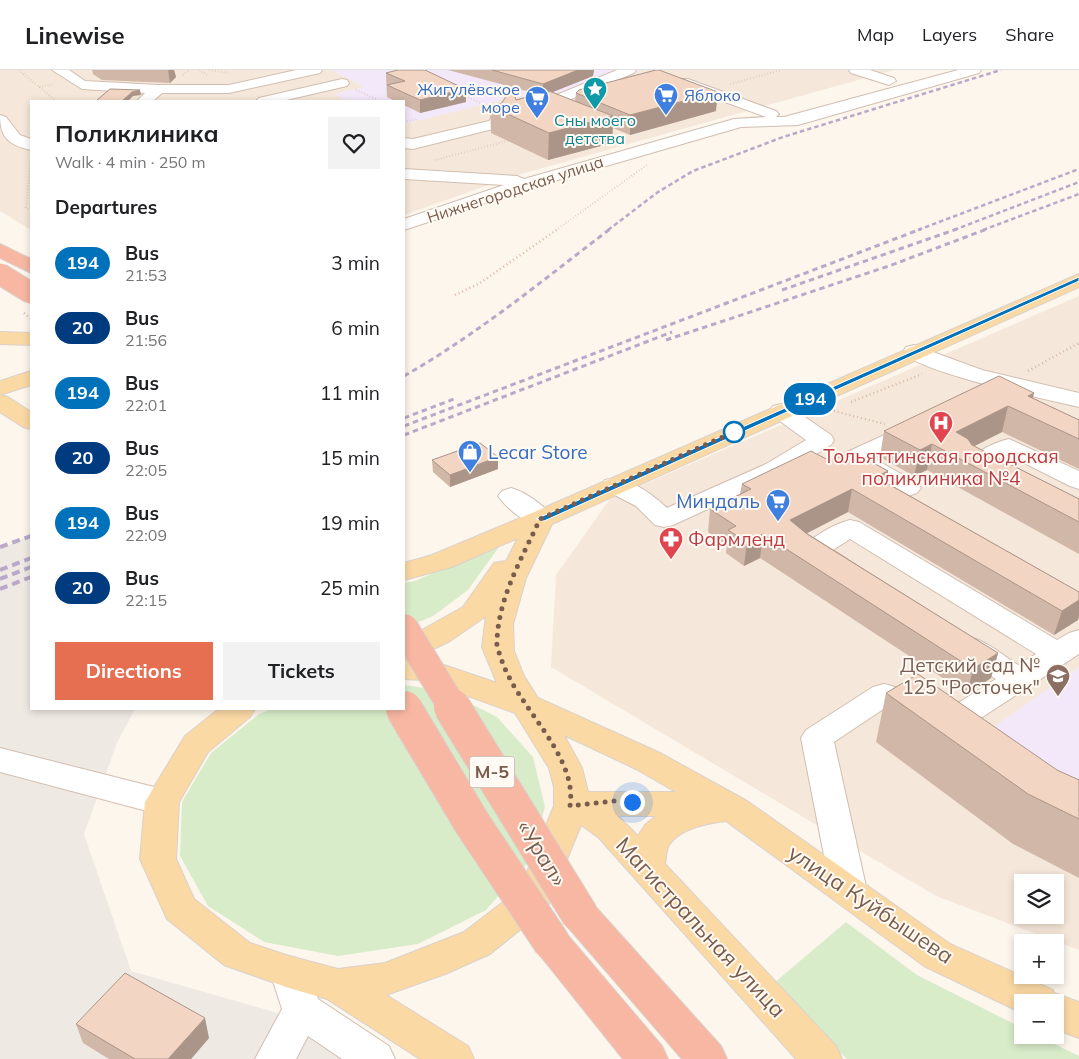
<!DOCTYPE html>
<html lang="en">
<head>
<meta charset="utf-8">
<style>
  :root { --surface:#fff; --page:#f2f2f2; --text:#202124; --muted:#757577; --line:#e0e0e0; --accent:#e76f51 }
  body { margin:0; font-family:Mulish,sans-serif; background:var(--page); color:var(--text); height:100vh; display:flex; flex-direction:column; font-size:19px; white-space:nowrap }
  * { box-sizing:border-box; margin:0 }
  p { font-size:16px; color:var(--muted) }
  .icon { flex:none; width:28px; height:28px; fill:none; stroke:currentColor; stroke-width:2; stroke-linecap:round; stroke-linejoin:round }
  .map { position:relative; flex:1; overflow:hidden }
  .sheet { position:absolute; left:30px; top:30px; width:375px; height:610px; display:flex; flex-direction:column; background:var(--surface); border-radius:0px; box-shadow:0 2px 8px #0003 }
  .sheet>* { flex:none }
  .badge { padding:0 10px; border-radius:16px; font-size:18px; line-height:32px }
  .fabs { position:absolute; left:1014px; top:804px; display:grid; gap:10px }
  .fabs a { display:grid; place-items:center; width:50px; height:50px; border-radius:0px; background:var(--surface); box-shadow:0 2px 8px #0003; font-size:25px }
  .you { position:absolute; width:25px; height:25px; margin:-12px; border:4px solid #fff; border-radius:50%; background:#1a73e8; box-shadow:0 0 0 8px #1a73e833 }
  .map>.badge { position:absolute; translate:-50% -50%; box-shadow:0 0 0 2px #fff }
  h2 { padding:0 25px; font-size:19px; line-height:45px }
  .round { display:grid; place-items:center; flex:none; width:52px; height:52px; border-radius:0px; background:var(--page) }
  .head { display:flex; align-items:center; justify-content:space-between; height:85px; padding:0 25px }
  h1 { font-size:24px; font-weight:700; line-height:38px }
  .button { display:flex; gap:10px; margin-top:auto; padding:10px 25px }
  .button a { flex:1; height:58px; border-radius:0px; background:var(--accent); color:#fff; font-size:20px; font-weight:700; line-height:58px; text-align:center }
  .button a+a { background:var(--page); color:var(--text) }
  ul { padding:0; list-style:none }
  li { display:flex; align-items:center; gap:15px; height:65px; padding:0 25px }
  li div { flex:1 }
  li b { display:block; font-size:19px }
  li em { font-style:normal }
  li .badge { min-width:55px; font-weight:700; text-align:center }
  header { display:flex; align-items:center; gap:30px; box-sizing:border-box; height:70px; padding:0 25px; background:var(--surface); border-bottom:1px solid var(--line) }
  header strong { font-size:24px }
  nav { display:flex; gap:28px; margin-inline-start:auto; font-size:18px }
  .map>svg:first-child { display:block }
</style>
</head>
<body>
<header>
<strong>Linewise</strong>
<nav><a>Map</a><a>Layers</a><a>Share</a></nav>
</header>
<div class="map">
<svg width="1079" height="989" viewBox="0 0 1079 989">
  <rect width="100%" height="100%" fill="#fdf6ec"/>
  <g fill="#f5e8da" fill-rule="evenodd">
    <path d="M 0,0 L 894,0 L 514,106 L 404,145 L 404,31 L 31,31 L 31,160 L 0,141 Z"/>
    <path d="M 1079,226 L 1079,880 L 936,826 L 551,597 L 556,505 L 610,429 ZM 1022,812 L 1055,812 L 1055,845 L 1022,845 Z"/>
  </g>
  <path fill="#efe9e4" d="M 31,466 L 31,639 L 135,639 L 117,673 L 84,764 L 131,901 L 344,962 L 381,989 L 0,989 L 0,478 Z"/>
  <g fill="#f3e8fa">
    <path d="M 332,0 L 637,0 L 640,1 L 572,31 L 531,31 L 518,26 L 404,54 L 404,31 L 348,31 L 334,24 L 364,17 Z"/>
    <path d="M 1079,597 L 1079,716 L 994,657 Z"/>
  </g>
  <g fill="#d8ecc9">
    <path d="M 494,476 L 499,477 L 468,520 L 433,546 L 404,558 L 404,513 L 415,511 Z"/>
    <path d="M 404,615 L 445,621 L 497,647 L 533,687 L 545,737 L 530,790 L 486,840 L 418,874 L 338,886 L 264,872 L 208,836 L 180,786 L 182,732 L 211,683 L 259,644 L 272,639 L 404,639 Z"/>
    <path d="M 846,852 L 917,905 L 1022,958 L 1022,965 L 1036,965 L 1079,986 L 1079,989 L 847,989 L 768,918 Z"/>
  </g>
  <g fill="none" stroke-linecap="round" stroke-linejoin="round">
    <defs>
      <g id="minor">
        <path d="M 52,0 L 69,0 L 85,11 L 158,15 L 229,15 L 296,0 L 322,0 L 320,3 L 229,23 L 162,23 L 153,31 L 137,31 L 145,23 L 82,19 Z"/>
        <path d="M 617,0 L 636,0 L 634,3 L 547,39 L 537,39 L 534,36 L 537,33 Z"/>
        <path d="M 849,0 L 870,0 L 894,8 L 896,11 L 889,15 L 851,3 Z"/>
        <path d="M 958,0 L 981,0 L 979,3 L 798,55 L 741,57 L 537,116 L 404,160 L 404,149 L 504,115 L 404,109 L 404,99 L 517,106 L 524,109 L 734,49 L 766,47 L 678,15 L 676,12 L 678,9 L 688,9 L 776,41 L 779,44 L 776,47 L 784,47 Z"/>
        <path d="M 342,9 L 347,10 L 349,13 L 347,16 L 282,31 L 256,31 L 259,28 Z"/>
        <path d="M 522,33 L 530,38 L 527,41 L 508,45 L 501,57 L 413,79 L 404,78 L 404,68 L 413,69 L 489,51 L 497,39 Z"/>
        <path d="M 0,45 L 6,47 L 20,65 L 31,69 L 31,80 C 9,75 0,68 0,45 Z"/>
        <path d="M 914,275 L 982,300 L 1079,323 L 1079,337 C 1049,330 917,302 903,282 L 906,277 Z"/>
        <path d="M 781,334 L 789,336 L 831,365 L 834,370 L 831,375 L 784,404 L 673,455 L 664,457 L 655,455 L 636,436 L 605,420 L 601,415 L 605,410 C 627,404 652,424 667,438 L 766,394 L 806,370 L 773,346 L 769,341 L 773,336 Z"/>
        <path d="M 915,351 L 923,353 L 927,358 L 923,363 L 873,388 L 917,413 L 921,418 L 917,423 L 908,426 L 899,423 L 845,393 L 842,388 L 845,383 Z"/>
        <path d="M 1009,369 L 1079,401 L 1079,419 L 1070,416 L 1010,386 L 994,395 L 1004,403 L 1000,408 C 987,412 972,407 964,395 C 972,383 995,372 1009,369 Z"/>
        <path d="M 511,418 C 526,422 545,436 554,449 L 550,455 C 531,459 509,441 498,426 L 502,421 Z"/>
        <path d="M 850,450 L 859,452 L 1057,570 L 1069,563 L 1079,560 L 1079,584 L 964,659 L 960,668 C 946,672 936,670 928,657 L 933,649 L 996,609 L 953,581 L 948,574 L 953,567 C 976,561 999,583 1018,595 L 1036,584 L 850,469 L 833,480 L 847,489 L 851,495 L 847,501 C 830,505 811,494 801,480 C 811,467 834,454 850,450 Z"/>
        <path d="M 884,614 C 901,618 926,628 935,643 L 930,651 C 912,656 901,647 885,638 L 834,672 L 867,821 L 862,831 L 849,835 L 836,831 L 831,821 L 801,668 L 806,660 L 873,617 Z"/>
        <path d="M 0,678 L 162,719 L 174,723 L 179,732 L 174,741 L 162,745 L 0,702 Z"/>
        <path d="M 289,886 L 303,891 L 318,929 L 389,976 L 395,989 L 342,989 L 308,966 L 296,989 L 255,989 L 282,939 L 270,902 L 275,891 Z"/>
      </g>
      <g id="major">
        <path d="M 1079,204 L 1079,217 L 552,454 L 526,508 L 513,554 L 514,581 L 524,606 L 538,628 L 660,683 L 747,731 L 950,874 L 1053,920 L 1054,923 L 1079,932 L 1079,968 L 1055,959 L 1055,932 L 1022,932 L 1022,943 L 924,896 L 726,751 C 709,753 680,758 669,775 C 666,780 666,788 665,794 L 836,976 L 842,989 L 796,989 L 599,768 L 581,755 L 547,838 L 490,884 L 445,904 L 386,925 L 468,976 L 474,989 L 420,989 L 327,929 L 289,918 L 224,895 L 167,849 L 140,789 L 145,732 L 185,666 L 219,639 L 255,639 L 250,647 L 208,682 L 179,732 L 176,789 L 194,829 L 250,873 L 289,886 L 338,899 L 385,893 L 464,862 L 520,819 L 554,736 L 554,717 L 549,698 L 515,643 L 424,610 L 404,609 L 404,570 L 463,537 L 494,493 L 506,491 L 518,468 L 452,497 L 404,510 L 404,493 L 432,485 L 532,443 ZM 486,546 L 482,577 L 497,613 L 438,593 L 413,589 L 450,571 ZM 564,665 L 636,699 L 676,722 L 588,722 L 582,698 ZM 618,746 L 656,746 L 645,755 L 638,766 Z"/>
        <path d="M 0,262 L 31,263 L 31,275 L 0,274 Z"/>
        <path d="M 31,301 L 31,315 L 0,325 L 0,311 Z"/>
        <path d="M 0,325 L 8,327 L 31,342 L 31,359 L 23,357 L 0,342 Z"/>
      </g>
      <g id="highway">
        <path d="M 0,174 L 31,189 L 31,203 L 0,188 Z"/>
        <path d="M 580,830 L 593,834 L 721,976 L 727,989 L 682,989 L 567,856 L 562,845 L 567,834 Z"/>
        <path d="M 552,857 L 565,862 L 662,976 L 668,989 L 623,989 L 539,884 L 533,873 L 539,862 Z"/>
      </g>
    </defs>
    <use href="#minor" stroke="#d1beb0" stroke-width="2"/>
    <use href="#major" stroke="#dad1cd" stroke-width="2"/>
    <use href="#highway" stroke="#dad1cd" stroke-width="2"/>
    <g stroke="#d9b8a5" stroke-width="2" stroke-dasharray="0.5 2.5" stroke-linecap="butt">
      <path d="M 19,0 L 56,31"/>
      <path d="M 199,0 L 207,5"/>
      <path d="M 209,0 L 228,3"/>
      <path d="M 183,5 L 189,0"/>
      <path d="M 730,14 L 782,0"/>
      <path d="M 39,17 L 54,14"/>
      <path d="M 462,19 L 478,16"/>
      <path d="M 356,20 L 376,29"/>
      <path d="M 463,25 L 487,36"/>
      <path d="M 404,52 L 417,49"/>
      <path d="M 31,89 L 26,137 L 31,141"/>
      <path d="M 435,90 L 511,70"/>
      <path d="M 556,160 L 647,95"/>
    </g>
    <g stroke="#d9b8a5" stroke-width="2.5" stroke-dasharray="1 3" stroke-linecap="butt">
      <path d="M 455,225 L 480,213 L 558,159"/>
      <path d="M 24,243 L 31,249"/>
      <path d="M 1028,301 L 1079,273"/>
      <path d="M 851,332 L 922,304"/>
      <path d="M 830,340 L 885,354"/>
    </g>
    <use href="#minor" fill="#fff" fill-rule="evenodd"/>
    <use href="#major" fill="#fbd9a5" fill-rule="evenodd"/>
    <use href="#highway" fill="#f7b7a3" fill-rule="evenodd"/>
    <g stroke="#b9a8c9" stroke-width="2.5" stroke-dasharray="4.5 3" stroke-linecap="butt">
      <path d="M 608,160 L 658,122 L 693,101 L 783,67 L 1001,0"/>
      <path d="M 918,160 L 1079,99"/>
      <path d="M 954,160 L 1079,112"/>
      <path d="M 983,160 L 1079,124"/>
    </g>
    <g stroke="#b9a8c9" stroke-width="3" stroke-dasharray="5.5 4" stroke-linecap="butt">
      <path d="M 782,220 L 957,159"/>
      <path d="M 666,270 L 889,196 L 987,159"/>
      <path d="M 404,306 C 478,264 543,210 610,159"/>
      <path d="M 404,348 L 454,329"/>
      <path d="M 404,356 L 921,159"/>
      <path d="M 404,365 L 672,262"/>
    </g>
    <g stroke="#b9a8c9" stroke-width="4" stroke-dasharray="8 5" stroke-linecap="butt">
      <path d="M 0,477 L 31,466"/>
      <path d="M 0,500 L 31,488"/>
      <path d="M 0,509 L 31,497"/>
      <path d="M 0,519 L 31,507"/>
    </g>
    <defs>
      <path id="highway-bridge-far2" d="M 0,204 L 31,223"/>
      <path id="highway-bridge-far1" d="M 404,558 L 453,638"/>
      <g id="highway-bridge">
        <path d="M 452,637 L 580,845"/>
        <path d="M 404,639 L 472,753 L 552,873"/>
      </g>
    </defs>
    <use href="#highway-bridge-far2" stroke="#dad1cd" stroke-width="23" stroke-linecap="butt"/>
    <use href="#highway-bridge-far1" stroke="#dad1cd" stroke-width="30" stroke-linecap="butt"/>
    <use href="#highway-bridge" stroke="#dad1cd" stroke-width="38" stroke-linecap="butt"/>
    <use href="#highway-bridge-far2" stroke="#f7b7a3" stroke-width="21"/>
    <use href="#highway-bridge-far1" stroke="#f7b7a3" stroke-width="28"/>
    <use href="#highway-bridge" stroke="#f7b7a3" stroke-width="36"/>
  </g>
  <g fill="#d1b7a8">
    <path d="M 92,0 L 174,0 L 176,7 L 170,13 L 102,10 L 93,4 Z"/>
    <path d="M 448,0 L 594,0 L 593,6 L 552,22 L 575,32 L 576,23 L 716,41 L 630,65 L 613,58 L 612,73 L 548,90 L 491,63 L 490,36 L 538,24 Z"/>
    <path d="M 386,3 L 465,19 L 466,32 L 420,43 L 404,35 L 404,31 L 395,31 L 387,27 Z"/>
    <path d="M 1033,328 L 1079,350 L 1079,399 L 1002,362 L 974,376 L 1079,429 L 1079,484 L 927,400 L 914,406 L 880,387 L 884,361 Z"/>
    <path d="M 498,387 L 498,399 L 450,417 L 433,402 L 432,390 Z"/>
    <path d="M 830,391 L 888,401 L 886,412 L 1079,522 L 1079,546 L 1078,550 L 1054,565 L 848,442 L 807,463 L 998,583 L 991,608 L 967,624 L 760,488 L 744,496 L 726,483 L 727,475 L 708,462 L 710,439 L 740,424 L 742,414 Z"/>
    <path d="M 886,623 L 1057,700 L 1079,710 L 1079,808 L 1013,774 L 876,672 Z"/>
    <path d="M 76,954 L 209,968 L 191,989 L 109,989 L 83,973 Z"/>
  </g>
  <g fill="#aa9588">
    <path d="M 168,0 L 174,0 L 176,7 L 170,13 Z"/>
    <path d="M 578,0 L 594,0 L 593,6 L 543,26 L 543,14 Z"/>
    <path d="M 465,19 L 466,32 L 420,43 L 420,30 Z"/>
    <path d="M 140,20 L 141,25 L 133,26 L 128,31 L 122,31 L 132,22 Z"/>
    <path d="M 718,22 L 716,41 L 630,65 L 630,45 Z"/>
    <path d="M 613,46 L 612,73 L 548,90 L 549,63 Z"/>
    <path d="M 1034,323 L 1029,346 L 1028,326 Z"/>
    <path d="M 1008,336 L 1002,362 L 955,386 L 956,362 Z"/>
    <path d="M 932,374 L 927,400 L 914,406 L 920,380 Z"/>
    <path d="M 498,387 L 498,399 L 450,417 L 450,405 Z"/>
    <path d="M 888,401 L 884,424 L 876,407 Z"/>
    <path d="M 852,419 L 848,442 L 786,474 L 790,450 Z"/>
    <path d="M 763,464 L 760,488 L 744,496 L 747,472 Z"/>
    <path d="M 1079,530 L 1079,546 L 1078,550 L 1054,565 L 1062,541 Z"/>
    <path d="M 998,583 L 991,608 L 967,624 L 973,599 Z"/>
    <path d="M 205,948 L 209,968 L 191,989 L 168,989 Z"/>
  </g>
  <g fill="#f3d5c3" stroke="#aa9588">
    <path d="M 398,0 L 425,0 L 465,19 L 420,30 L 387,15 L 405,11 L 386,3 Z"/>
    <path d="M 492,0 L 578,0 L 543,14 Z"/>
    <path d="M 656,0 L 659,0 L 718,22 L 630,45 L 576,23 L 579,20 Z"/>
    <path d="M 110,19 L 140,20 L 132,22 L 122,31 L 96,31 Z"/>
    <path d="M 549,21 L 613,46 L 549,63 L 490,36 L 501,34 L 509,22 L 513,22 L 516,30 Z"/>
    <path d="M 999,306 L 1034,323 L 1028,326 L 1079,350 L 1079,369 L 1008,336 L 956,362 L 968,369 L 972,375 L 1079,429 L 1079,452 L 932,374 L 920,380 L 884,361 Z"/>
    <path d="M 480,373 L 498,387 L 450,405 L 432,390 Z"/>
    <path d="M 811,381 L 830,391 L 852,381 L 888,401 L 876,407 L 1079,522 L 1079,530 L 1062,541 L 852,419 L 790,450 L 807,464 L 998,583 L 973,599 L 763,464 L 747,472 L 728,460 L 736,456 L 710,439 L 751,419 L 742,414 Z"/>
    <path d="M 918,604 L 1057,700 L 1079,710 L 1079,749 L 1028,724 L 886,623 Z"/>
    <path d="M 125,903 L 205,948 L 168,989 L 135,989 L 76,954 Z"/>
  </g>
  <path fill="#0072bc" stroke="#fff" d="M 1079,207 L 1079,211 L 544,451 L 536,449 Z"/>
  <g fill="none" stroke-linecap="round" stroke-linejoin="round">
    <path stroke="#7a5c4d" stroke-width="5" stroke-dasharray="0 9" d="M 632,732 L 614,731 L 570,736 C 578,684 516,637 501,588 C 499,582 496,576 497,570 C 499,526 522,488 540,449 L 734,362"/>
  </g>
  <defs>
    <symbol id="sight-pin" viewBox="-11 -11 22 30"><path d="M0 17L-7.5 6A9.5 9.5 0 1 1 7.5 6Z" fill="#0f9aa8" stroke="#fffaf3"/><path d="M0-6L1.8-2.2L6-1.7L2.9 1.2L3.7 5.4L0 3.3L-3.7 5.4L-2.9 1.2L-6-1.7L-1.8-2.2Z" fill="#fff"/></symbol>
    <symbol id="supermarket-pin" viewBox="-11 -11 22 30"><path d="M0 17L-7.5 6A9.5 9.5 0 1 1 7.5 6Z" fill="#3f7fe0" stroke="#fffaf3"/><path d="M-6-5.5h2.5l.6 2H6L4.5 2H-2.5L-4.4-4H-6ZM-1.5 3.2a1.3 1.3 0 1 0 .1 0ZM3 3.2a1.3 1.3 0 1 0 .1 0Z" fill="#fff"/></symbol>
    <symbol id="hospital-pin" viewBox="-11 -11 22 30"><path d="M0 17L-7.5 6A9.5 9.5 0 1 1 7.5 6Z" fill="#e0444e" stroke="#fffaf3"/><path d="M-5-5h3v3.5h4V-5h3V5h-3V1.5h-4V5h-3Z" fill="#fff"/></symbol>
    <symbol id="shop-pin" viewBox="-11 -11 22 30"><path d="M0 17L-7.5 6A9.5 9.5 0 1 1 7.5 6Z" fill="#3f7fe0" stroke="#fffaf3"/><path d="M-5-2.5h2.3a2.7 3.5 0 0 1 5.4 0H5L5.5 6h-11ZM-1.5-2.5h3a1.5 2.3 0 0 0-3 0Z" fill="#fff"/></symbol>
    <symbol id="pharmacy-pin" viewBox="-11 -11 22 30"><path d="M0 17L-7.5 6A9.5 9.5 0 1 1 7.5 6Z" fill="#e0444e" stroke="#fffaf3"/><path d="M-2-6h4v4h4v4h-4v4h-4v-4h-4v-4h4Z" fill="#fff"/></symbol>
    <symbol id="school-pin" viewBox="-11 -11 22 30"><path d="M0 17L-7.5 6A9.5 9.5 0 1 1 7.5 6Z" fill="#8d6e63" stroke="#fffaf3"/><path d="M0-5L7-2L0 1L-7-2ZM-4 1L0 2.5L4 1V4Q0 6-4 4Z" fill="#fff"/></symbol>
  </defs>
  <g fill-rule="evenodd">
    <use href="#sight-pin" x="581" y="5" width="28" height="38"/>
    <use href="#supermarket-pin" x="652" y="11" width="28" height="38"/>
    <use href="#supermarket-pin" x="523" y="14" width="28" height="38"/>
    <use href="#hospital-pin" x="927" y="339" width="28" height="38"/>
    <use href="#shop-pin" x="456" y="368" width="28" height="38"/>
    <use href="#supermarket-pin" x="764" y="417" width="28" height="38"/>
    <use href="#pharmacy-pin" x="657" y="455" width="28" height="38"/>
    <use href="#school-pin" x="1044" y="592" width="28" height="38"/>
  </g>
  <circle fill="#fff" stroke="#0072bc" stroke-width="2.5" cx="734" cy="362" r="10"/>
  <g text-anchor="middle" stroke-width="4" stroke-linejoin="round" paint-order="stroke">
    <g font-size="16" fill="#366cbe" stroke="#fffaf3" text-anchor="end">
      <text x="520" y="25">Жигулёвское<tspan x="520" dy="18">море</tspan></text>
      <text x="684" y="31" text-anchor="start">Яблоко</text>
    </g>
    <g font-size="16" fill="#0d838f" stroke="#fffaf3">
      <text x="595" y="56">Сны моего<tspan x="595" dy="18">детства</tspan></text>
    </g>
    <g font-size="16" fill="#7a5c4d" stroke="#fffaf3">
      <text transform="translate(515 119) rotate(-18)" y="6">Нижнегородская улица</text>
    </g>
    <rect fill="#fffaf3" stroke="#a28b7f" stroke-width="1" x="469.5" y="686.5" width="45" height="31" rx="4"/>
    <g font-size="18" font-weight="bold" fill="#7a5c4d">
      <text x="492" y="708">М-5</text>
    </g>
    <g font-size="19" fill="#366cbe" stroke="#fffaf3" text-anchor="start">
      <text x="488" y="389">Lecar Store</text>
      <text x="760" y="438" text-anchor="end">Миндаль</text>
    </g>
    <g font-size="19" fill="#be3a42" stroke="#fffaf3">
      <text x="941" y="393">Тольяттинская городская<tspan x="941" dy="22">поликлиника №4</tspan></text>
      <text x="688" y="476" text-anchor="start">Фармленд</text>
    </g>
    <g font-size="19" fill="#785e54" stroke="#fffaf3" text-anchor="end">
      <text x="1040" y="602">Детский сад №<tspan x="1040" dy="22">125 "Росточек"</tspan></text>
    </g>
    <g font-size="22" fill="#7a5c4d" stroke="#fffaf3">
      <text transform="translate(542 783) rotate(58)" y="8">«Урал»</text>
      <text transform="translate(871 834) rotate(34)" y="8">улица Куйбышева</text>
      <text transform="translate(701 857) rotate(47)" y="8">Магистральная улица</text>
    </g>
  </g>
</svg>
<div class="fabs">
<a><svg class="icon" aria-label="layers" viewBox="0 0 24 24"><path d="M12 4l9 5-9 5-9-5zM3 14l9 5 9-5"/></svg></a>
<a>+</a>
<a>−</a>
</div>
<div class="you" style="left:632px;top:732px"></div>
<b class="badge" style="left:810px;top:329px;background:#0072bc;color:#fff">194</b>
<section class="sheet">
<div class="head"><div><h1>Поликлиника</h1><p>Walk · 4 min · 250 m</p></div><a class="round"><svg class="icon" aria-label="heart" viewBox="0 0 24 24"><path d="M12 20l-8-8c-3-5 5-10 8-4 3-6 11-1 8 4z"/></svg></a></div>
<h2>Departures</h2>
<ul>
<li><span class="badge" style="background:#0072bc;color:#fff">194</span><div><b>Bus</b><p>21:53</p></div><em>3 min</em></li>
<li><span class="badge" style="background:#003b80;color:#fff">20</span><div><b>Bus</b><p>21:56</p></div><em>6 min</em></li>
<li><span class="badge" style="background:#0072bc;color:#fff">194</span><div><b>Bus</b><p>22:01</p></div><em>11 min</em></li>
<li><span class="badge" style="background:#003b80;color:#fff">20</span><div><b>Bus</b><p>22:05</p></div><em>15 min</em></li>
<li><span class="badge" style="background:#0072bc;color:#fff">194</span><div><b>Bus</b><p>22:09</p></div><em>19 min</em></li>
<li><span class="badge" style="background:#003b80;color:#fff">20</span><div><b>Bus</b><p>22:15</p></div><em>25 min</em></li>
</ul>
<div class="button"><a>Directions</a><a>Tickets</a></div>
</section>
</div>
</body>
</html>
